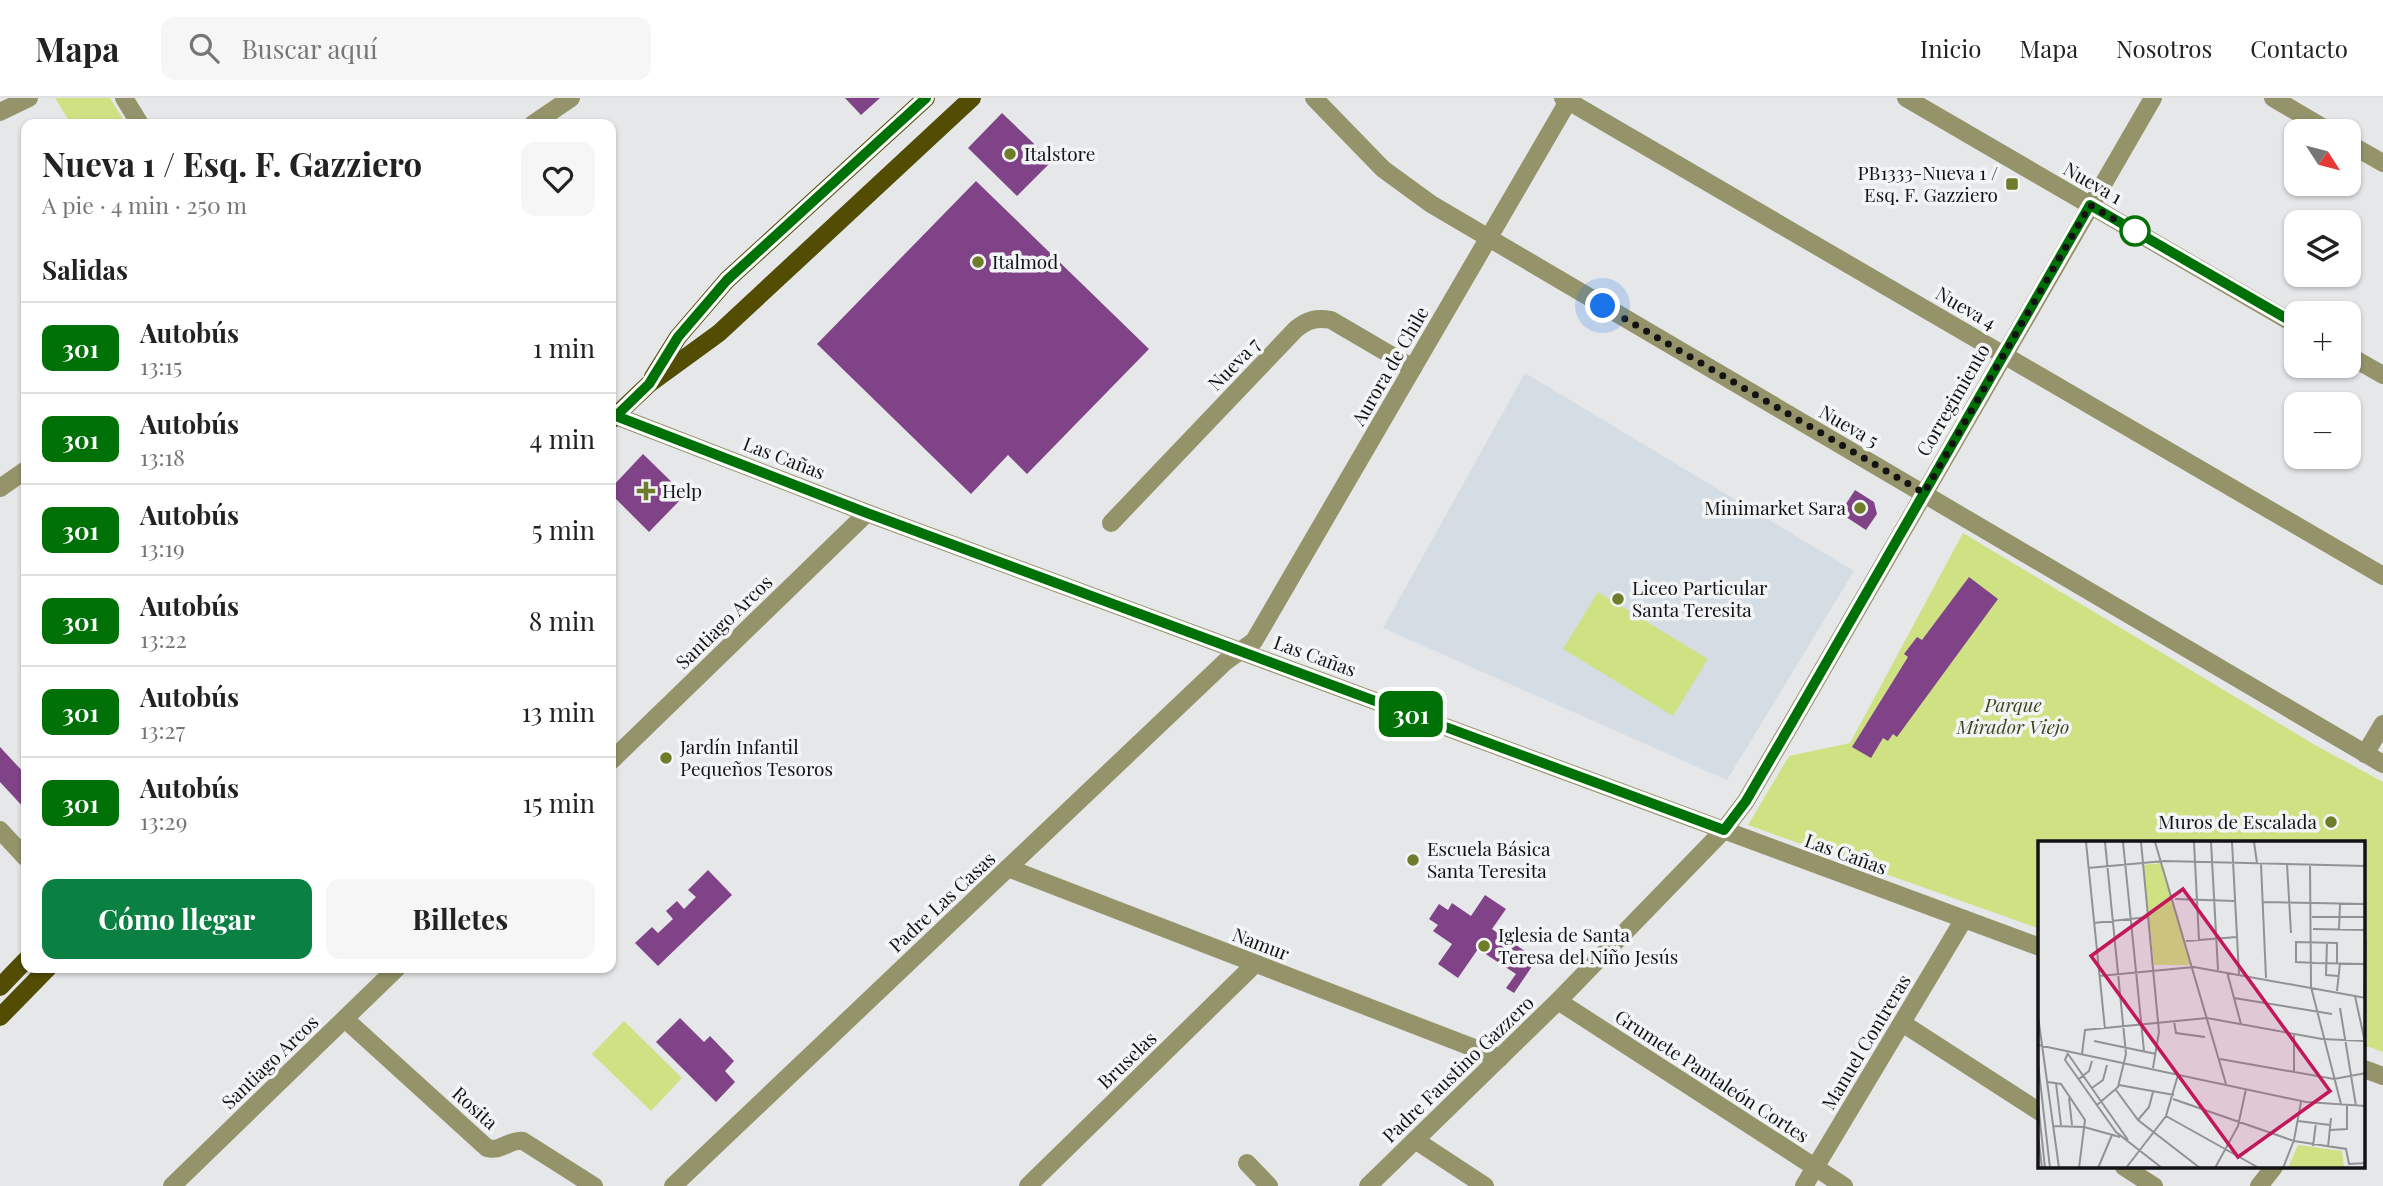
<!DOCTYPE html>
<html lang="es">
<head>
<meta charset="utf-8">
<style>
  :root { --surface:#fff; --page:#f6f6f6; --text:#222; --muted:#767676; --line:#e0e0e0; --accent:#0b8043 }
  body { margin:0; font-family:"Playfair Display",serif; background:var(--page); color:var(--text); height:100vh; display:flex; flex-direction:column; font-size:26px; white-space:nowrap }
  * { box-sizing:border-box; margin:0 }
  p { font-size:23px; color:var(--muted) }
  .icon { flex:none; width:38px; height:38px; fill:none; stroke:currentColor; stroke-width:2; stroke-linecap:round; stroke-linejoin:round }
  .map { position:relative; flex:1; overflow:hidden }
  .sheet { position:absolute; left:21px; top:21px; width:595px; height:854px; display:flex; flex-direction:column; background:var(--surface); border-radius:14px; box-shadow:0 2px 5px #0004 }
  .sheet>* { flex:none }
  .badge { padding:0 14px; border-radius:10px; font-size:24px; line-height:46px }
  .needle { width:46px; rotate:126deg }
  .buttons { position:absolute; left:2284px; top:21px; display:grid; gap:14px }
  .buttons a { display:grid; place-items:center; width:77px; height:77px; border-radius:14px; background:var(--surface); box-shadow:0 2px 5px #0004; font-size:35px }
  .you { position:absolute; width:35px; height:35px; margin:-18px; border:5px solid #fff; border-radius:50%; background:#1a73e8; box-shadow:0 0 0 10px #1a73e833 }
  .map>.badge { position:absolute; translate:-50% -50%; box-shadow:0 0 0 4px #fff }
  h2 { padding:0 21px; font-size:26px; line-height:63px }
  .round { display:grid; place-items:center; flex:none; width:74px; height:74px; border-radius:14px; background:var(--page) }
  .head { display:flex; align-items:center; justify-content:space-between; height:119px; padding:0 21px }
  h1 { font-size:33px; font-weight:700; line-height:52px }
  .action { display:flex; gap:14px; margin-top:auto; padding:14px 21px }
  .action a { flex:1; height:80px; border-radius:14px; background:var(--accent); color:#fff; font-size:28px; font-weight:700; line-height:80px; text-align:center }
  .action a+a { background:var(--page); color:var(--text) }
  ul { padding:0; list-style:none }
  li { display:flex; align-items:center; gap:21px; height:91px; padding:0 21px; border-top:2px solid var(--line) }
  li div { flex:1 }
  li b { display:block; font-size:26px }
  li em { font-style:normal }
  li .badge { min-width:77px; font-weight:700; text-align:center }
  header { display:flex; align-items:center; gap:42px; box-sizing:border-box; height:98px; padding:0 35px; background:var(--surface); border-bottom:2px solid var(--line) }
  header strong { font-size:33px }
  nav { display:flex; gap:38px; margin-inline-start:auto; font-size:24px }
  .search { width:490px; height:63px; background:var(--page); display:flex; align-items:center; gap:18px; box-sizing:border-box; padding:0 24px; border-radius:14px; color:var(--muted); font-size:26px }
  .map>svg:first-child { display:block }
</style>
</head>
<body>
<header>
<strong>Mapa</strong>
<div class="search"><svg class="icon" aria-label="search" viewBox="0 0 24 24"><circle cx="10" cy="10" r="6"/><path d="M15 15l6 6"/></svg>Buscar aquí</div>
<nav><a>Inicio</a><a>Mapa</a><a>Nosotros</a><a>Contacto</a></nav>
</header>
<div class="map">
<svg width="2383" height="1088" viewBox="0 0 2383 1088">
  <rect width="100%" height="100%" fill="#e5e7e9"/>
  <path fill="#d5dde4" d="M 1525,275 L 1854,473 L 1727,682 L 1383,530 Z"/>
  <g fill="#cee284">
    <path d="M 55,0 L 110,0 L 126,26 L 71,26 Z"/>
    <path d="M 1963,435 L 2315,647 L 2383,684 L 2383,954 L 2364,947 L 2364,745 L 2040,745 L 2040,831 L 1748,727 L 1789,658 L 1850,645 Z"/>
    <path d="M 1598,494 L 1708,561 L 1673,618 L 1563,551 Z"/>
    <path d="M 624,923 L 682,980 L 651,1013 L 592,956 Z"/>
  </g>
  <g fill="#814388">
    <path d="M 845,0 L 880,0 L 861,17 Z"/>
    <path d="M 1002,15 L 1052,63 L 1017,98 L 968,50 Z"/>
    <path d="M 976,83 L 1149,251 L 1027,376 L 1008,357 L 971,396 L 817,246 Z"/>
    <path d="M 643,356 L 685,397 L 649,434 L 611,396 L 611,390 Z"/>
    <path d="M 1855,392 L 1874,404 L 1877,416 L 1866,432 L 1840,415 Z"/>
    <path d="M 1969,479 L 1998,501 L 1897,639 L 1893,636 L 1888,643 L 1883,640 L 1871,660 L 1852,649 L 1908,559 L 1904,556 L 1917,539 L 1922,542 Z"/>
    <path d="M 0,649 L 26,677 L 26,712 L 0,684 Z"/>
    <path d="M 708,772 L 732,797 L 658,868 L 635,845 L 652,829 L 658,835 L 673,821 L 666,813 L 677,803 L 684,811 L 696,799 L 688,792 Z"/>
    <path d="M 1485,797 L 1506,811 L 1492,831 L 1537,861 L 1514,895 L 1506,890 L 1516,876 L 1478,851 L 1458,880 L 1438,866 L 1452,846 L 1433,833 L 1438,827 L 1429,821 L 1439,806 L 1448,812 L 1452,805 L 1471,818 Z"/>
    <path d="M 680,920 L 704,944 L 710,938 L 734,963 L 725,973 L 735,984 L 716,1004 L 656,944 Z"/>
  </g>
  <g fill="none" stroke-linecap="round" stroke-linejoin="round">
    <g stroke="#95936a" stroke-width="18">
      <path d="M 124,0 L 140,26"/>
      <path d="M 1314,0 L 1383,71 L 1431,106 L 2383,666"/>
      <path d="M 1563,0 L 2383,478"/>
      <path d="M 1906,0 L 2296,227"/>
      <path d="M 2273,0 L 2329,33"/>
      <path d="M 0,14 L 29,0"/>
      <path d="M 533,26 L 571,0"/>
      <path d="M 2348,45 L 2383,65"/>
      <path d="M 2348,257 L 2383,277"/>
      <path d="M 616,318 L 867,415 L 2040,849"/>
      <path d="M 0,390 L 26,372"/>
      <path d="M 1111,425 L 1296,231 C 1307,222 1317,219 1331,222 L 1413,270"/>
      <path d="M 2365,656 L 2383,626"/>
      <path d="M 611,663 L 867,415"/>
      <path d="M 0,732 L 26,760"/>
      <path d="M 1008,770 L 1500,960"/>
      <path d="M 1558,903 L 1844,1088"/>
      <path d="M 345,921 L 487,1050 C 502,1054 509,1041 523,1043 L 594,1088"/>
      <path d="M 1902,925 L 2040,1014"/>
      <path d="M 2364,971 L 2383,978"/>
      <path d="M 1415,1042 L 1485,1088"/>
      <path d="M 1247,1065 L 1269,1088"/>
      <path d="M 2124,1069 L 2154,1088"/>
      <path d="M 172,1088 L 397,870"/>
      <path d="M 673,1088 L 1225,564 L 1254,543 L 1570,0"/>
      <path d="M 1028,1088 L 1255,866"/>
      <path d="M 1368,1088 L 1558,903 L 1724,732 L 1746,703 L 1791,626 L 2153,0"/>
      <path d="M 1804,1088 L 1964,821"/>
      <path d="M 2259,1088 L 2274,1069"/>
    </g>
    <g stroke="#524d03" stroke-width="18">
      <path d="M 653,279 L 678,239 L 727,182 L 926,0"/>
      <path d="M 611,322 L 649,286 L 719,235 L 972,0"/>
      <path d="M 0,889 L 26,862"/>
      <path d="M 0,919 L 48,870"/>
    </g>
  </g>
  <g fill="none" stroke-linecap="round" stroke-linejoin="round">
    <defs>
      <path id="line" d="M 926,0 L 727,182 L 678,239 L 649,286 L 616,318 L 867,415 L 1724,732 L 1746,703 L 1791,626 L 2090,107 L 2296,226"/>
    </defs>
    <use href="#line" stroke="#fff" stroke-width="16"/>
    <use href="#line" stroke="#007106" stroke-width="10"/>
    <path stroke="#131314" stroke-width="7" stroke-dasharray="0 12.6" d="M 1603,208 L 1924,395 L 2090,107 L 2142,137 L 2135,133"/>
  </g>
  <g fill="#6f7d2a" stroke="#f2f4f6" stroke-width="2.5">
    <circle cx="1010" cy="56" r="7"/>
    <rect x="2005" y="79" width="14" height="14" rx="3.5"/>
    <circle cx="978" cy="164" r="7"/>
    <path d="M642.5 382.5h7v7h7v7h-7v7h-7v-7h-7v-7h7z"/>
    <circle cx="1860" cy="410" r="7"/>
    <circle cx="1618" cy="501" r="7"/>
    <circle cx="666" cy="660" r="7"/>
    <circle cx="2331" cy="724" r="7"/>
    <circle cx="1413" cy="762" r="7"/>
    <circle cx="1484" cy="848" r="7"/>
  </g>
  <circle fill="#fff" stroke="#007106" stroke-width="3.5" cx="2135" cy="133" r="14"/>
  <g text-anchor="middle" stroke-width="7" stroke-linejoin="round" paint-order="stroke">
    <g font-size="19" fill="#131314" stroke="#f2f4f6" text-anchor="start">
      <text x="1024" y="63">Italstore</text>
      <text x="1998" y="82" text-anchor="end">PB1333-Nueva 1 /<tspan x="1998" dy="22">Esq. F. Gazziero</tspan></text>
      <text x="992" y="171">Italmod</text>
      <text x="662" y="400">Help</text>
      <text x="1846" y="417" text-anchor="end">Minimarket Sara</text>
      <text x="1632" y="497">Liceo Particular<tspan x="1632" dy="22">Santa Teresita</tspan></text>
      <text x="680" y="656">Jardín Infantil<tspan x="680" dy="22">Pequeños Tesoros</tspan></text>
      <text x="2317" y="731" text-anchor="end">Muros de Escalada</text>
      <text x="1427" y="758">Escuela Básica<tspan x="1427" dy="22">Santa Teresita</tspan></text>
      <text x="1498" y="844">Iglesia de Santa<tspan x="1498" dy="22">Teresa del Niño Jesús</tspan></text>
    </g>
    <g font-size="19" fill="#131314" stroke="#f2f4f6">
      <text transform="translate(2093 85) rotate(30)" y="7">Nueva 1</text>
      <text transform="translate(1966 210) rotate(30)" y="7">Nueva 4</text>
      <text transform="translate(1234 266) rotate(-46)" y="7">Nueva 7</text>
      <text transform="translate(1390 268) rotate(-60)" y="7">Aurora de Chile</text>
      <text transform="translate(1953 302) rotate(-60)" y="7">Corregimiento</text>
      <text transform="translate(1849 328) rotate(30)" y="7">Nueva 5</text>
      <text transform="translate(784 360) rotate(21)" y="7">Las Cañas</text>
      <text transform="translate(724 524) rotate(-44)" y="7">Santiago Arcos</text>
      <text transform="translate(1315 558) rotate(20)" y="7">Las Cañas</text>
      <text transform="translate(1846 756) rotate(20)" y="7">Las Cañas</text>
      <text transform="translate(942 804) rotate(-43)" y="7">Padre Las Casas</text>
      <text transform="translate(1261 846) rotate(21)" y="7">Namur</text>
      <text transform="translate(1866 944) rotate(-59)" y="7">Manuel Contreras</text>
      <text transform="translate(1127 962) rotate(-44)" y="7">Bruselas</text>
      <text transform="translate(270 964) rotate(-44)" y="7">Santiago Arcos</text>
      <text transform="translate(1458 971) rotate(-44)" y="7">Padre Faustino Gazzero</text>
      <text transform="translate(1712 978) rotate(33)" y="7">Grumete Pantaleón Cortes</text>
      <text transform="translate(475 1010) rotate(42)" y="7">Rosita</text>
    </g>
    <g font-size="19" font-style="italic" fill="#3d451c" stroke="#f2f4f6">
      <text x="2013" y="614">Parque<tspan x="2013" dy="22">Mirador Viejo</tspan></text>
    </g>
  </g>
  <g transform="translate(2038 743)">
    <rect width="327" height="327" fill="#e5e7e9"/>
    <path d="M 124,22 L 154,124 L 116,124 L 105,24 ZM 260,304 L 304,310 L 306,326 L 311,327 L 250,327 Z" fill="#cee284"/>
    <path fill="none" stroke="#919294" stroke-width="2" d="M 48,1 L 67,188M 85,1 L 106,210M 103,1 L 121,191 L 115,227M 117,1 L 188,243M 156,1 L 161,99M 173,1 L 180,129M 194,1 L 201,133M 216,1 L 219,22M 223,23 L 228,137M 249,23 L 253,92M 272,23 L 273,146 L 303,263M 50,27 L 126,20 L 328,25M 137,58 L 197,60M 225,61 L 328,63M 274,76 L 328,76M 56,82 L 110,76M 275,88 L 328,89M 301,88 L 302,63M 148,100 L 199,96M 289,101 L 288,134 L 301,135M 299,122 L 299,102 L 258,101 L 258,121 L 277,122 L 328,123M 189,131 L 203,183M 61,135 L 156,126 L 328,157M 299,150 L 302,122M 317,155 L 328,206M 196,157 L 294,173M 326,157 L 328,99M 302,167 L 318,265M 0,175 L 21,327M 136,180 L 138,192 L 167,196M 256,194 L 256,231M 56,200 L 118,213M 0,204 L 268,261 L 328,265M 30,212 L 27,219 L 78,291 L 124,327M 30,213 L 90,299M 44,213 L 47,189 L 169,177 L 284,198 L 328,200M 182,218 L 296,238 L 328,232M 0,222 L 12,327M 41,238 L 51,230 L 54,220M 10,241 L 23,243 L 47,279 L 41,327M 18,242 L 23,284M 81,244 L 136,254M 54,247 L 65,239 L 69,224M 78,249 L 100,279 L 162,327M 31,257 L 34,284M 135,258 L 256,300 L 308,308 L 311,323 L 328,322M 0,262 L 7,327M 59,264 L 80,246 L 88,213 L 67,1M 128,275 L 221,327M 100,279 L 111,266 L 115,251M 260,280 L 292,284M 16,285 L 46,286 L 82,296M 292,289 L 309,288 L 309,265M 0,294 L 4,327M 275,305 L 278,282M 290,306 L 293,277M 60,327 L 74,294M 88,327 L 128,275 L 140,234M 177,327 L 200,285 L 208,248M 245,327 L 256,299 L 263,261"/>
    <path fill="#c2185b" fill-opacity="0.15" stroke="#c2185b" stroke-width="3.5" d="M 145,48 L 292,250 L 200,316 L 53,115 Z"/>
    <rect width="327" height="327" fill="none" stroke="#131314" stroke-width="3.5"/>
  </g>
</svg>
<div class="buttons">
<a><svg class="needle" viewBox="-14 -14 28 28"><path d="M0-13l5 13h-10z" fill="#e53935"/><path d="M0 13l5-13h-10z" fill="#767676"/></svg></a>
<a><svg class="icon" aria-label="layers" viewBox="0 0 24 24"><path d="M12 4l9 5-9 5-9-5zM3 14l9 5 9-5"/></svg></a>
<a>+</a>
<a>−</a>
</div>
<div class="you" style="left:1603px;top:208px"></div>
<b class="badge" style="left:1411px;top:616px;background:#007106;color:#fff">301</b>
<section class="sheet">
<div class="head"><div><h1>Nueva 1 / Esq. F. Gazziero</h1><p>A pie · 4 min · 250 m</p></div><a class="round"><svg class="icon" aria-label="heart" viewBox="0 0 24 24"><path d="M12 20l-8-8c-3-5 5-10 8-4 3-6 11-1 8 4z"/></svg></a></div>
<h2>Salidas</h2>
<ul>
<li><span class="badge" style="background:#007106;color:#fff">301</span><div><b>Autobús</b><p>13:15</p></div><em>1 min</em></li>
<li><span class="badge" style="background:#007106;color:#fff">301</span><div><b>Autobús</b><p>13:18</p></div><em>4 min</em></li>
<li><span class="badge" style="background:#007106;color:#fff">301</span><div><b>Autobús</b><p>13:19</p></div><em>5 min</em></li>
<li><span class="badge" style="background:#007106;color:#fff">301</span><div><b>Autobús</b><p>13:22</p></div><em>8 min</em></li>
<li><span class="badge" style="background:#007106;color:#fff">301</span><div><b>Autobús</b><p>13:27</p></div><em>13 min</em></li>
<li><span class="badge" style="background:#007106;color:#fff">301</span><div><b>Autobús</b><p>13:29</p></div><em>15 min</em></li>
</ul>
<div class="action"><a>Cómo llegar</a><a>Billetes</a></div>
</section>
</div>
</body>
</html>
